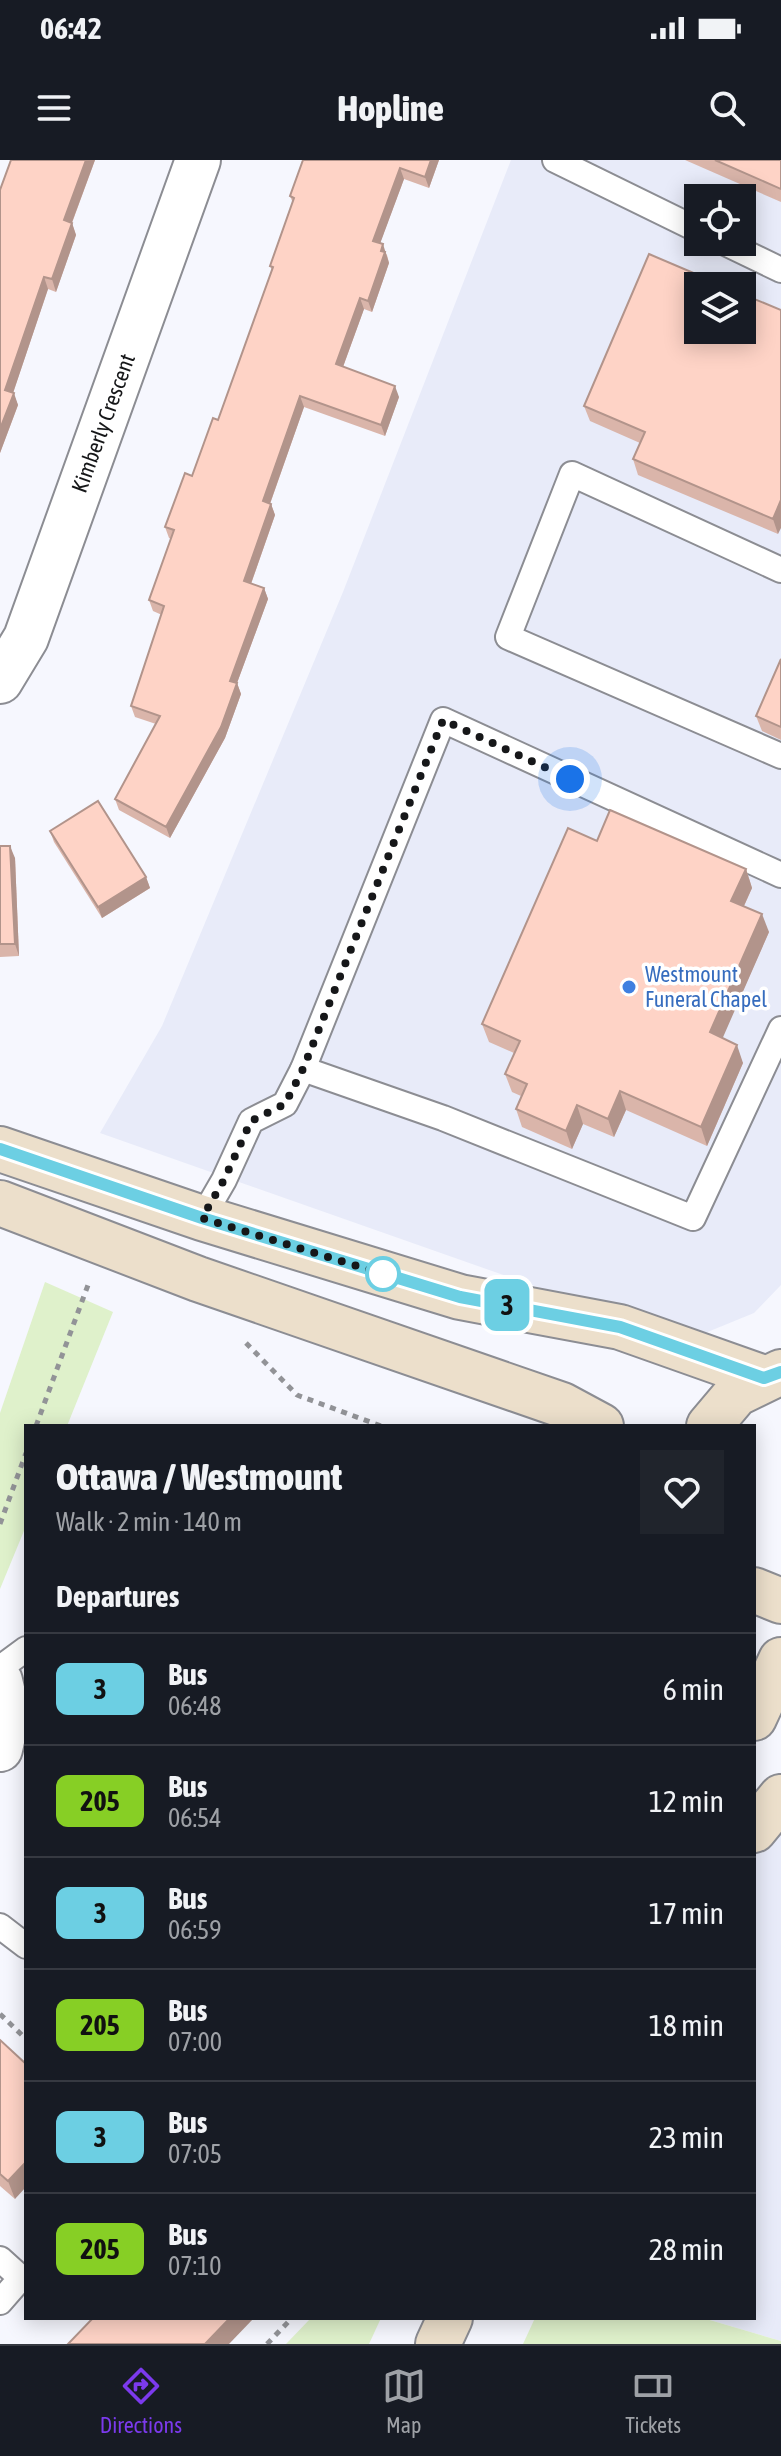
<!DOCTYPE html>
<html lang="en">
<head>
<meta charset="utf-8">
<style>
  :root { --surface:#171b24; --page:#20242c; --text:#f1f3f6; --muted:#9ea1a6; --line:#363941; --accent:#7c3aed }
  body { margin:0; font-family:"Asap Condensed",sans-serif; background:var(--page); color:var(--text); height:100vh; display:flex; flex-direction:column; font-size:30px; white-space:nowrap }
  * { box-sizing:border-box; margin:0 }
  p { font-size:26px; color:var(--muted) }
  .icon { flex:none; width:44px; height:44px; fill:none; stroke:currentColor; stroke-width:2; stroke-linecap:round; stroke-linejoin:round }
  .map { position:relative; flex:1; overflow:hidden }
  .side { position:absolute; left:24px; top:1264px; width:732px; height:896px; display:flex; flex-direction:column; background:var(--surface); border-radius:0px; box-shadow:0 4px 20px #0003 }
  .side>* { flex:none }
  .badge { padding:0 16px; border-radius:12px; font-size:28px; line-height:52px }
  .tools { position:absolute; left:684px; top:24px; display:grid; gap:16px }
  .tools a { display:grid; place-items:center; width:72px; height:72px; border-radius:0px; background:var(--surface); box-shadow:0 4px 20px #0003; font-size:40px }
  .you { position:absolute; width:40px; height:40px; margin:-20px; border:6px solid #fff; border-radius:50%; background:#1a73e8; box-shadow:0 0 0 12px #1a73e833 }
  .map>.badge { position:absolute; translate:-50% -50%; box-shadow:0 0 0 4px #fff }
  h2 { padding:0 32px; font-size:30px; line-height:72px }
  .round { display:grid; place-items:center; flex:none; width:84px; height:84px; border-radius:0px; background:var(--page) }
  .summary { display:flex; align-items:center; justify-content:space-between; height:136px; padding:0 32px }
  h1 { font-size:38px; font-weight:800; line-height:60px }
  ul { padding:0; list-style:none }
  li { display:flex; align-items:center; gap:24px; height:112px; padding:0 32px; border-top:2px solid var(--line) }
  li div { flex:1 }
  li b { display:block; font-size:30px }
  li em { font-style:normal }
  li .badge { min-width:88px; font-weight:700; text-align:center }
  .status { display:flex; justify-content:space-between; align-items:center; height:56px; padding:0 40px; background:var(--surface); direction:ltr }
  .status svg { height:22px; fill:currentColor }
  header { display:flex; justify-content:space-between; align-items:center; height:104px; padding:0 32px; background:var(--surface); font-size:36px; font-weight:800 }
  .dock { display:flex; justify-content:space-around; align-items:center; height:112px; border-top:2px solid var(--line); background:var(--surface); font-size:22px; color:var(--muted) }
  .dock a { display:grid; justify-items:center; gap:4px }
  .dock .active { color:var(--accent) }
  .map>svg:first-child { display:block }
</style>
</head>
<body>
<div class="status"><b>06:42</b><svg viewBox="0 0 49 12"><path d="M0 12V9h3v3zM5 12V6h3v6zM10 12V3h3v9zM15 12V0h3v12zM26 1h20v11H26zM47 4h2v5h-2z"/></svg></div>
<header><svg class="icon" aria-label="menu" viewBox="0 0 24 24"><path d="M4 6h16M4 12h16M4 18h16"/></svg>Hopline<svg class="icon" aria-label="search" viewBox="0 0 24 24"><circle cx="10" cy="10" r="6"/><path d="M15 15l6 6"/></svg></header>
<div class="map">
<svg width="781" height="2184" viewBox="0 0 781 2184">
  <rect width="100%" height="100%" fill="#f6f7fe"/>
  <g fill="#e8ebf9" fill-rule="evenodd">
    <path d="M 511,0 L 781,0 L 781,1125 L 754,1153 L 688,1180 L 100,973 L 162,866 L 343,432 ZM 698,38 L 742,38 L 742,82 L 698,82 ZM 698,126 L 742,126 L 742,170 L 698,170 Z"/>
    <path d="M 781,1630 L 781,2181 L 703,2158 L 754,2158 L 754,1692 Z"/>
  </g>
  <g fill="#dff1cb">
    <path d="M 45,1122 L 113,1152 L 67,1266 L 26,1266 L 26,1366 L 0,1429 L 0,1253 Z"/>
    <path d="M 311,2158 L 381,2158 L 369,2184 L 286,2184 Z"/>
    <path d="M 535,2158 L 703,2158 L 781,2181 L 781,2184 L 523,2184 Z"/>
  </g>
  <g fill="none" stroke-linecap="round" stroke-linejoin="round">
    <defs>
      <g id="lane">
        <path d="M 555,0 L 698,70"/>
        <path d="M 723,82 L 781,110"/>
        <path d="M 781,410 L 572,314 L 508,477 L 781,596"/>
        <path d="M 303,909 L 443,958 L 693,1058 L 781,869"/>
        <path d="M 202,1058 L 224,1020 L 251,961 L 285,944 L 303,909 L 443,560 L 781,715"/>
        <path d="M 0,1508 L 26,1489"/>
        <path d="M 0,1766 L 26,1786"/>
        <path d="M 0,2099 L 21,2118 L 0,2142"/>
      </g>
      <g id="street">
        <path d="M 0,521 L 26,478 L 198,0"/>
        <path d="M 0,1521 L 8,1554 L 0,1589"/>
      </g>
      <g id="secondary">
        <path d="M 0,989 L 202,1058 L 460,1137 L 620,1167 L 764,1218"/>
        <path d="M 0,1043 L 198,1119 L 562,1245 L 601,1266"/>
        <path d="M 709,1266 L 736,1234 L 781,1212"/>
        <path d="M 754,1430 L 781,1441"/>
        <path d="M 754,1558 L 781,1500"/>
        <path d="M 754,1670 L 781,1637"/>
        <path d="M 438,2184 L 450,2158"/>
      </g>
    </defs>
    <use href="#lane" stroke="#8c8d93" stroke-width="28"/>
    <use href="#street" stroke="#8c8d93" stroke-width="48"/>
    <use href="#secondary" stroke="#8c8d93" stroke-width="48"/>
    <g stroke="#929397" stroke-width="5" stroke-dasharray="6 6" stroke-linecap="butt">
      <path d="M 246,1183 L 297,1235 L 381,1266"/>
      <path d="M 36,1266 L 88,1125"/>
      <path d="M 0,1364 L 26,1293"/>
      <path d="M 0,1854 L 26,1879"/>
      <path d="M 267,2184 L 292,2158"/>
    </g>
    <use href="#lane" stroke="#fff" stroke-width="24"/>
    <use href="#street" stroke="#fff" stroke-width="44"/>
    <use href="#secondary" stroke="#ecdfcb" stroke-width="44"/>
  </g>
  <g fill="#dab5aa">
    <path d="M 11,0 L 95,0 L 72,63 L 76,75 L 56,132 L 48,129 L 13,233 L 18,245 L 0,293 L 0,30 Z"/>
    <path d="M 303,0 L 439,0 L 429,28 L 404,19 L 380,83 L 387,95 L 389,103 L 372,152 L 364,149 L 343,207 L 399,237 L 385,276 L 304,247 L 270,344 L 271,344 L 275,355 L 251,424 L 264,428 L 268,439 L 237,523 L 241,534 L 225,578 L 170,678 L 119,650 L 115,639 L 156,564 L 135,557 L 131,546 L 162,455 L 153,451 L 149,440 L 171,379 L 169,378 L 165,367 L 192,316 L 218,260 L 272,110 L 270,106 L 293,43 L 290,36 Z"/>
    <path d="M 685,0 L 781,0 L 781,42 Z"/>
    <path d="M 781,150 L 778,374 L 638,315 L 633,299 L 640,283 L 590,261 L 584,246 Z"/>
    <path d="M 781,499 L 781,580 L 762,571 L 756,556 Z"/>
    <path d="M 50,671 L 146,717 L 150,728 L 102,758 L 54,682 Z"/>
    <path d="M 597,681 L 746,709 L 752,728 L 744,746 L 769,772 L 722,878 L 743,903 L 707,986 L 626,950 L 614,977 L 583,964 L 572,989 L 522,967 L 516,949 L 521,936 L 512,932 L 505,914 L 514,893 L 489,882 L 482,864 Z"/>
    <path d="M 0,686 L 15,698 L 19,796 L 0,797 Z"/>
    <path d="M 0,1880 L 15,2039 L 0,2026 Z"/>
  </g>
  <g fill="#b2948b">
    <path d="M 86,0 L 95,0 L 68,73 L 64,60 Z"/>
    <path d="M 431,0 L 439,0 L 429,28 L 425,17 Z"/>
    <path d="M 400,8 L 404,19 L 377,92 L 373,81 Z"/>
    <path d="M 72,63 L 76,75 L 56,132 L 52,119 Z"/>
    <path d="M 383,84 L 389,103 L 372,152 L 368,141 Z"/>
    <path d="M 44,117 L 48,129 L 10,242 L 5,230 Z"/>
    <path d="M 360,138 L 364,149 L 340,215 L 336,204 Z"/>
    <path d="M 395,226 L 399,237 L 385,276 L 381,265 Z"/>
    <path d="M 14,233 L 18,245 L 0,293 L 0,269 Z"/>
    <path d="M 300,236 L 304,247 L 267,352 L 263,341 Z"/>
    <path d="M 781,340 L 781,368 L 778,374 L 773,359 Z"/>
    <path d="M 271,344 L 275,355 L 248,432 L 244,421 Z"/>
    <path d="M 264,428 L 268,439 L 237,523 L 241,534 L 225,578 L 170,678 L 166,667 L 230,521 Z"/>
    <path d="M 10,686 L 15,698 L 19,796 L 15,784 Z"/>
    <path d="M 746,709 L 752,728 L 738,759 L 731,741 Z"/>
    <path d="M 146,717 L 150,728 L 102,758 L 98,747 Z"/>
    <path d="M 762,754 L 769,772 L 717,891 L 710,872 Z"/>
    <path d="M 737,885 L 743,903 L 707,986 L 701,967 Z"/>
    <path d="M 620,931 L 626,950 L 614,977 L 608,959 Z"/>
    <path d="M 577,945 L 583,964 L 572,989 L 566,971 Z"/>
    <path d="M 26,2002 L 26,2027 L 15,2039 L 8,2021 Z"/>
    <path d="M 230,2158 L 254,2158 L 229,2184 L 205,2184 Z"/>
  </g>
  <g fill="#fed3c6" stroke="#b2948b" stroke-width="2">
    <path d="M 11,0 L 86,0 L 64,60 L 72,63 L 52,119 L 44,117 L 5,230 L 14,233 L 0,269 L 0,30 Z"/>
    <path d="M 303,0 L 431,0 L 425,17 L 400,8 L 373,81 L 383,84 L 381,91 L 385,92 L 368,141 L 360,138 L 336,204 L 395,226 L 381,265 L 300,236 L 263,341 L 271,344 L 244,421 L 264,428 L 230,521 L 237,523 L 221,567 L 166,667 L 115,639 L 160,556 L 131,546 L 164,446 L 149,440 L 174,370 L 165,367 L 185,313 L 192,316 L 213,258 L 218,260 L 273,107 L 270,106 L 294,38 L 290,36 Z"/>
    <path d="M 715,0 L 781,0 L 781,29 Z"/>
    <path d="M 649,94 L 724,126 L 698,126 L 698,170 L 742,170 L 742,134 L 781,150 L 781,340 L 773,359 L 633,299 L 645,272 L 584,246 Z"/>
    <path d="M 781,499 L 781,567 L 756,556 Z"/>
    <path d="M 98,641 L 146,717 L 98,747 L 50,671 Z"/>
    <path d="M 610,650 L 746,709 L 731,741 L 762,754 L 710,872 L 737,885 L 701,967 L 620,931 L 608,959 L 577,945 L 566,971 L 516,949 L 527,924 L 505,914 L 520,881 L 482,864 L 568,668 L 597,681 Z"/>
    <path d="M 0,686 L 10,686 L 15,784 L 0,784 Z"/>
    <path d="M 0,1880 L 26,1904 L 26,2002 L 8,2021 L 0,2014 Z"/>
    <path d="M 93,2158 L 230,2158 L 205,2184 L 68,2184 Z"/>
  </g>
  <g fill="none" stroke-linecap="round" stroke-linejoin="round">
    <defs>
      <path id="line" d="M 0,989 L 202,1058 L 460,1137 L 620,1167 L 764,1218 L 781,1212"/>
    </defs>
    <use href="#line" stroke="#fff" stroke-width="18"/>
    <use href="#line" stroke="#6ccfe3" stroke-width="12"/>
    <path stroke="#161719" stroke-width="8" stroke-dasharray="0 14.4" d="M 383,1114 L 202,1058 L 224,1020 L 251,961 L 285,944 L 303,909 L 443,560 L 570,619"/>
  </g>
  <circle fill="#3f7fe0" stroke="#fff" stroke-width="3" cx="629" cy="827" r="8"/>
  <circle fill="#fff" stroke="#6ccfe3" stroke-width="4" cx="383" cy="1114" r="16"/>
  <g text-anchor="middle" stroke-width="7" stroke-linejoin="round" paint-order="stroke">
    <g font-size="22" fill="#161719" stroke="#fff">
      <text transform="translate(103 263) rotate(-70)" y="8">Kimberly Crescent</text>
    </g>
    <g font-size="22" fill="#366cbe" stroke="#fff" text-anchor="start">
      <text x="645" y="822">Westmount<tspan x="645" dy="25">Funeral Chapel</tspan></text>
    </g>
  </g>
</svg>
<div class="tools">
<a><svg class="icon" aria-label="locate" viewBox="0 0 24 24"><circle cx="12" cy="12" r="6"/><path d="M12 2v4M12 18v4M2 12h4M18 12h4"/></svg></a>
<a><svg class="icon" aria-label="layers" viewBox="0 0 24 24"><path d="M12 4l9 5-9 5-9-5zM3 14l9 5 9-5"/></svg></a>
</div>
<div class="you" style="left:570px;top:619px"></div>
<b class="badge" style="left:507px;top:1145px;background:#6ccfe3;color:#111">3</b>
<section class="side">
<div class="summary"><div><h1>Ottawa / Westmount</h1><p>Walk · 2 min · 140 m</p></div><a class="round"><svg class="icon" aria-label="heart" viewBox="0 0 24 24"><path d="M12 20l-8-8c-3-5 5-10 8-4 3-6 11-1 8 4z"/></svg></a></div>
<h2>Departures</h2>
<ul>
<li><span class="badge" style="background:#6ccfe3;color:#111">3</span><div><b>Bus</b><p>06:48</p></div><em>6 min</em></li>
<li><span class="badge" style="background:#87cf25;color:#111">205</span><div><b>Bus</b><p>06:54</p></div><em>12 min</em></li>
<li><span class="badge" style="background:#6ccfe3;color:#111">3</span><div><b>Bus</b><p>06:59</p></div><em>17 min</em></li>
<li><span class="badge" style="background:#87cf25;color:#111">205</span><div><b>Bus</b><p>07:00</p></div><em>18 min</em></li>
<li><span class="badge" style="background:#6ccfe3;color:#111">3</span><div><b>Bus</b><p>07:05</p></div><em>23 min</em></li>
<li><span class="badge" style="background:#87cf25;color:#111">205</span><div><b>Bus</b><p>07:10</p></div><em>28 min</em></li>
</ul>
</section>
</div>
<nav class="dock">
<a class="active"><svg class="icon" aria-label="directions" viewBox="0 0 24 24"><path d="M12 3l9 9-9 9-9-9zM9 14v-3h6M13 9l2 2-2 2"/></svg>Directions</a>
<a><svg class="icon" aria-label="map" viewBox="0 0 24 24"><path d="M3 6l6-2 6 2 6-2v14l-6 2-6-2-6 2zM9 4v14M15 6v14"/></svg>Map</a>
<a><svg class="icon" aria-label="tickets" viewBox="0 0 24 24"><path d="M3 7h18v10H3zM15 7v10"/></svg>Tickets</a>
</nav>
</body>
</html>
